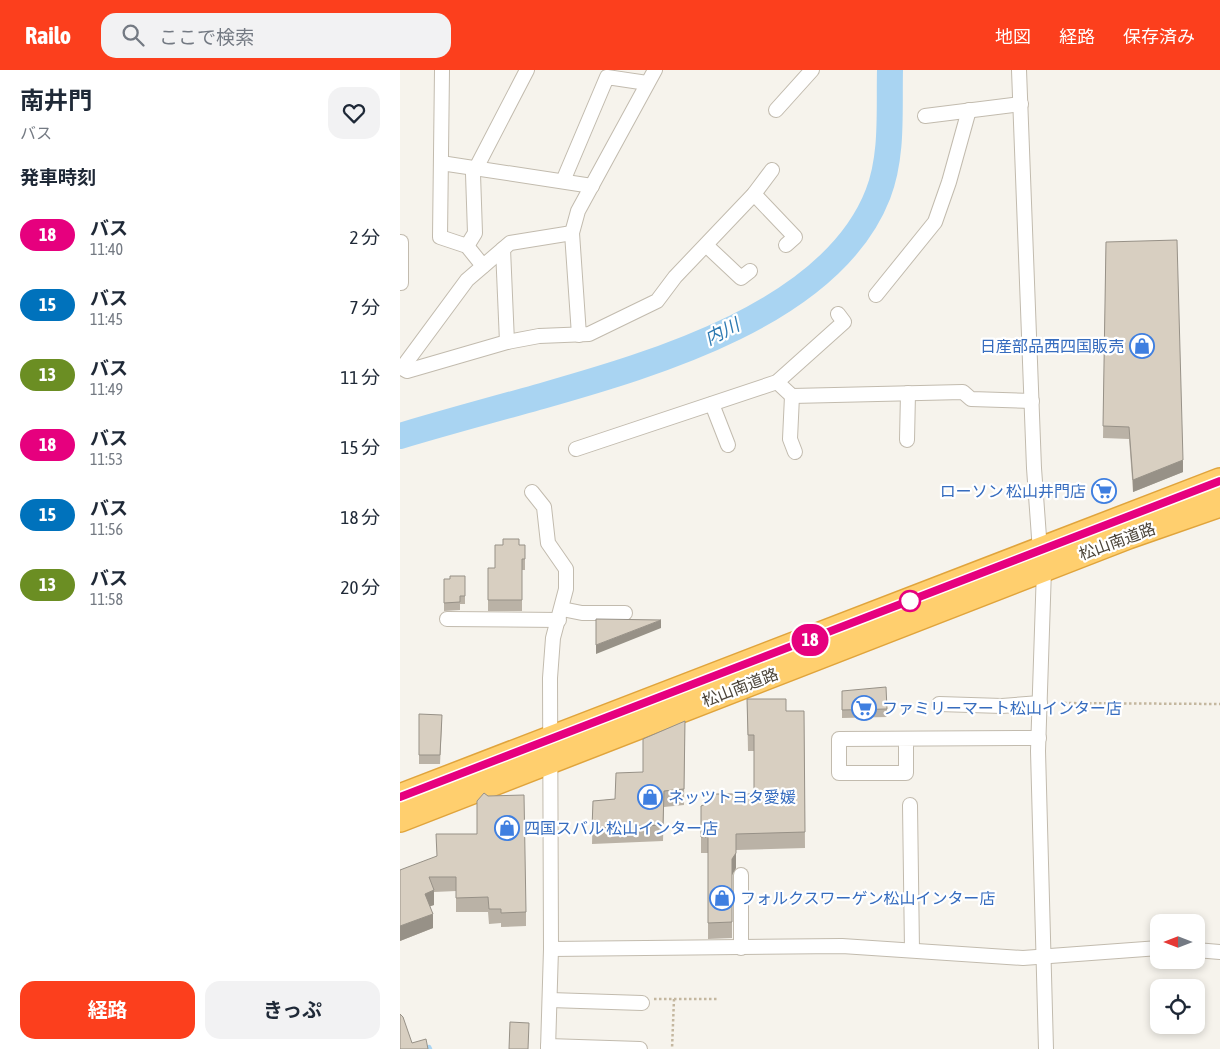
<!DOCTYPE html>
<html lang="ja">
<head>
<meta charset="utf-8">
<style>
  :root { --surface:#fff; --page:#f2f2f3; --text:#1f2937; --muted:#747a83; --accent:#fc3f1d }
  body { margin:0; font-family:"Asap Condensed","Noto Sans JP",sans-serif; background:var(--page); color:var(--text); height:100vh; display:flex; flex-direction:column; font-size:19px; white-space:nowrap }
  * { box-sizing:border-box; margin:0 }
  p { font-size:16px; color:var(--muted) }
  .icon { flex:none; width:28px; height:28px; fill:none; stroke:currentColor; stroke-width:2; stroke-linecap:round; stroke-linejoin:round }
  .map { position:relative; flex:1; overflow:hidden }
  .details { display:flex; flex-direction:column; background:var(--surface); width:400px }
  .details>* { flex:none }
  .badge { padding:0 10px; border-radius:16px; font-size:18px; line-height:32px }
  .needle { width:32px; rotate:270deg }
  .buttons { position:absolute; left:750px; top:844px; display:grid; gap:10px }
  .buttons a { display:grid; place-items:center; width:55px; height:55px; border-radius:10px; background:var(--surface); box-shadow:0 2px 8px #0003; font-size:25px }
  .map>.badge { position:absolute; translate:-50% -50%; box-shadow:0 0 0 2px #fff }
  h2 { padding:0 20px; font-size:19px; line-height:45px }
  .round { display:grid; place-items:center; flex:none; width:52px; height:52px; border-radius:15px; background:var(--page) }
  .head { display:flex; align-items:center; justify-content:space-between; height:85px; padding:0 20px }
  h1 { font-size:24px; font-weight:700; line-height:38px }
  .cta { display:flex; gap:10px; margin-top:auto; padding:10px 20px }
  .cta a { flex:1; height:58px; border-radius:15px; background:var(--accent); color:#fff; font-size:20px; font-weight:700; line-height:58px; text-align:center }
  .cta a+a { background:var(--page); color:var(--text) }
  ul { padding:0; list-style:none }
  li { display:flex; align-items:center; gap:15px; height:70px; padding:0 20px }
  li div { flex:1 }
  li b { display:block; font-size:19px }
  li em { font-style:normal }
  li .badge { min-width:55px; font-weight:700; text-align:center }
  header { display:flex; align-items:center; gap:30px; box-sizing:border-box; height:70px; padding:0 25px; background:var(--accent); color:#fff }
  header strong { font-size:24px }
  nav { display:flex; gap:28px; margin-inline-start:auto; font-size:18px }
  .search { width:350px; height:45px; background:var(--page); display:flex; align-items:center; gap:12px; box-sizing:border-box; padding:0 18px; border-radius:15px; color:var(--muted); font-size:19px }
  main { display:flex; flex:1; min-height:0 }
  .map>svg:first-child { display:block }
</style>
</head>
<body>
<header>
<strong>Railo</strong>
<div class="search"><svg class="icon" aria-label="search" viewBox="0 0 24 24"><circle cx="10" cy="10" r="6"/><path d="M15 15l6 6"/></svg>ここで検索</div>
<nav><a>地図</a><a>経路</a><a>保存済み</a></nav>
</header>
<main>
<section class="details">
<div class="head"><div><h1>南井門</h1><p>バス</p></div><a class="round"><svg class="icon" aria-label="heart" viewBox="0 0 24 24"><path d="M12 20l-8-8c-3-5 5-10 8-4 3-6 11-1 8 4z"/></svg></a></div>
<h2>発車時刻</h2>
<ul>
<li><span class="badge" style="background:#e6007e;color:#fff">18</span><div><b>バス</b><p>11:40</p></div><em>2 分</em></li>
<li><span class="badge" style="background:#0072bc;color:#fff">15</span><div><b>バス</b><p>11:45</p></div><em>7 分</em></li>
<li><span class="badge" style="background:#6b8e23;color:#fff">13</span><div><b>バス</b><p>11:49</p></div><em>11 分</em></li>
<li><span class="badge" style="background:#e6007e;color:#fff">18</span><div><b>バス</b><p>11:53</p></div><em>15 分</em></li>
<li><span class="badge" style="background:#0072bc;color:#fff">15</span><div><b>バス</b><p>11:56</p></div><em>18 分</em></li>
<li><span class="badge" style="background:#6b8e23;color:#fff">13</span><div><b>バス</b><p>11:58</p></div><em>20 分</em></li>
</ul>
<div class="cta"><a>経路</a><a>きっぷ</a></div>
</section>
<div class="map">
<svg width="820" height="979" viewBox="0 0 820 979">
  <rect width="100%" height="100%" fill="#f6f3ec"/>
  <g fill="none" stroke-linecap="round" stroke-linejoin="round">
    <path stroke="#a9d4f2" stroke-width="4.5" d="M 29,977 L 30,979"/>
    <path stroke="#a9d4f2" stroke-width="26" d="M 0,366 C 47,352 95,339 142,326 C 254,294 432,243 478,124 C 493,85 489,41 490,0"/>
    <defs>
      <g id="street">
        <path d="M 42,0 L 40,167 L 67,176 L 83,196"/>
        <path d="M 619,0 L 634,398 L 640,481 L 644,499 L 638,681 L 646,979"/>
        <path d="M 376,40 L 412,0"/>
        <path d="M 525,46 L 621,34"/>
        <path d="M 41,93 L 192,116"/>
        <path d="M 163,111 L 207,7 L 247,13"/>
        <path d="M 354,124 L 395,167 L 386,175"/>
        <path d="M 1,172 L 1,213"/>
        <path d="M 67,176 L 75,163 L 73,104 L 127,0"/>
        <path d="M 307,176 L 341,208 L 350,201"/>
        <path d="M 103,179 L 107,272"/>
        <path d="M 476,225 L 535,152 L 549,112 L 569,40"/>
        <path d="M 179,265 L 172,163 L 178,141 L 255,0"/>
        <path d="M 0,297 L 7,301 L 107,272 L 139,266 L 189,264 L 257,231 L 275,207 L 354,124 L 372,100"/>
        <path d="M 2,298 L 67,210 L 110,173 L 172,163"/>
        <path d="M 377,312 L 392,326 L 563,322 L 571,329 L 632,331"/>
        <path d="M 392,326 L 390,369 L 395,382"/>
        <path d="M 312,334 L 328,375"/>
        <path d="M 507,370 L 508,323"/>
        <path d="M 176,379 L 377,312 L 444,252 L 438,244"/>
        <path d="M 132,422 L 144,437 L 148,473 L 166,499 L 166,519 L 153,568 L 150,608 L 151,879 L 442,876 L 623,888 L 759,878"/>
        <path d="M 162,539 L 182,543 L 225,543"/>
        <path d="M 47,549 L 159,550"/>
        <path d="M 539,634 L 602,636 L 640,633"/>
        <path d="M 506,669 L 506,703 L 439,703 L 439,669 L 639,668"/>
        <path d="M 510,735 L 512,880"/>
        <path d="M 341,805 L 341,878"/>
        <path d="M 796,880 L 820,882"/>
        <path d="M 150,930 L 242,933"/>
        <path d="M 148,976 L 240,979"/>
        <path d="M 148,979 L 151,879"/>
      </g>
      <g id="highway">
        <path d="M 0,727 L 820,411"/>
        <path d="M 0,749 L 728,466 L 820,434"/>
      </g>
    </defs>
    <use href="#street" stroke="#c2bbae" stroke-width="16"/>
    <use href="#highway" stroke="#e0a43c" stroke-width="28"/>
    <g stroke="#c4b79f" stroke-width="2.5" stroke-dasharray="2.5 2.5" stroke-linecap="butt">
      <path d="M 654,633 L 820,634"/>
      <path d="M 254,929 L 274,929 L 272,979"/>
      <path d="M 274,929 L 318,929"/>
    </g>
    <use href="#street" stroke="#fff" stroke-width="14"/>
    <use href="#highway" stroke="#ffcf6e" stroke-width="25"/>
  </g>
  <g fill="#bab2a6">
    <path d="M 706,172 L 783,402 L 733,422 L 729,369 L 703,368 Z"/>
    <path d="M 103,475 L 125,475 L 125,500 L 122,500 L 122,541 L 88,541 L 88,498 L 95,498 Z"/>
    <path d="M 65,506 L 65,534 L 60,534 L 60,540 L 44,541 L 44,509 L 50,509 Z"/>
    <path d="M 442,621 L 487,639 L 487,647 L 442,648 Z"/>
    <path d="M 347,629 L 386,641 L 404,641 L 405,778 L 336,780 L 336,798 L 332,805 L 332,868 L 308,869 L 308,783 L 301,783 L 301,736 L 354,724 L 354,681 L 348,681 Z"/>
    <path d="M 19,644 L 42,653 L 40,694 L 19,694 Z"/>
    <path d="M 285,651 L 284,735 L 264,737 L 263,771 L 192,774 L 193,731 L 215,729 L 243,702 Z"/>
    <path d="M 36,786 L 126,842 L 126,856 L 101,857 L 101,853 L 89,854 L 88,842 L 56,842 L 56,821 L 34,822 L 34,835 L 30,836 L 33,858 L 0,871 Z"/>
  </g>
  <g fill="#979187">
    <path d="M 783,390 L 783,402 L 733,422 L 733,410 Z"/>
    <path d="M 261,550 L 261,558 L 196,584 L 196,575 Z"/>
    <path d="M 336,783 L 336,798 L 332,805 L 332,789 Z"/>
    <path d="M 34,820 L 34,835 L 25,838 L 25,824 Z"/>
    <path d="M 33,844 L 33,858 L 0,871 L 0,856 Z"/>
  </g>
  <g fill="#d8cfc1" stroke="#979187">
    <path d="M 777,170 L 783,390 L 733,410 L 729,357 L 703,356 L 706,172 Z"/>
    <path d="M 103,469 L 119,469 L 119,475 L 125,475 L 125,489 L 122,489 L 122,530 L 88,530 L 88,498 L 95,498 L 95,475 L 103,475 Z"/>
    <path d="M 50,506 L 65,506 L 65,526 L 60,526 L 60,532 L 44,533 L 44,509 L 50,509 Z"/>
    <path d="M 196,549 L 261,550 L 196,575 Z"/>
    <path d="M 486,617 L 487,639 L 442,640 L 442,621 Z"/>
    <path d="M 347,629 L 386,629 L 386,641 L 404,641 L 405,762 L 336,764 L 336,783 L 332,789 L 332,852 L 308,853 L 308,767 L 301,767 L 301,736 L 310,732 L 310,724 L 354,724 L 354,665 L 348,665 Z"/>
    <path d="M 19,644 L 42,645 L 40,685 L 19,685 Z"/>
    <path d="M 285,651 L 284,719 L 264,721 L 263,755 L 192,758 L 193,731 L 215,729 L 216,703 L 243,702 L 243,669 Z"/>
    <path d="M 84,723 L 88,726 L 124,725 L 126,842 L 101,843 L 101,839 L 89,839 L 88,827 L 56,828 L 56,807 L 29,807 L 34,820 L 25,824 L 33,844 L 0,856 L 0,800 L 37,786 L 36,764 L 77,764 L 77,731 Z"/>
    <path d="M 0,944 L 3,947 L 12,973 L 26,969 L 28,979 L 0,979 Z"/>
    <path d="M 110,952 L 129,953 L 128,979 L 109,979 Z"/>
  </g>
  <g fill="none" stroke-linecap="round" stroke-linejoin="round">
    <defs>
      <path id="line" d="M 0,727 L 820,411"/>
    </defs>
    <use href="#line" stroke="#fff" stroke-width="11"/>
    <use href="#line" stroke="#e6007e" stroke-width="8"/>
  </g>
  <defs>
    <symbol id="shop-ring" viewBox="-11 -11 22 22"><circle r="9.5" fill="#fff" stroke="#3f7fe0" stroke-width="1.5"/><path d="M-5-2.5h2.3a2.7 3.5 0 0 1 5.4 0H5L5.5 6h-11ZM-1.5-2.5h3a1.5 2.3 0 0 0-3 0Z" fill="#3f7fe0"/></symbol>
    <symbol id="supermarket-ring" viewBox="-11 -11 22 22"><circle r="9.5" fill="#fff" stroke="#3f7fe0" stroke-width="1.5"/><path d="M-6-5.5h2.5l.6 2H6L4.5 2H-2.5L-4.4-4H-6ZM-1.5 3.2a1.3 1.3 0 1 0 .1 0ZM3 3.2a1.3 1.3 0 1 0 .1 0Z" fill="#3f7fe0"/></symbol>
  </defs>
  <g fill-rule="evenodd">
    <use href="#shop-ring" x="728" y="262" width="28" height="28"/>
    <use href="#supermarket-ring" x="690" y="407" width="28" height="28"/>
    <use href="#supermarket-ring" x="450" y="624" width="28" height="28"/>
    <use href="#shop-ring" x="236" y="713" width="28" height="28"/>
    <use href="#shop-ring" x="93" y="744" width="28" height="28"/>
    <use href="#shop-ring" x="308" y="814" width="28" height="28"/>
  </g>
  <circle fill="#fff" stroke="#e6007e" stroke-width="2.5" cx="510" cy="531" r="10"/>
  <g text-anchor="middle" stroke-width="4.5" stroke-linejoin="round" paint-order="stroke">
    <g font-size="16" fill="#366cbe" stroke="#fff" text-anchor="start">
      <text x="724" y="282" text-anchor="end">日産部品西四国販売</text>
      <text x="686" y="427" text-anchor="end">ローソン 松山井門店</text>
      <text x="482" y="644">ファミリーマート松山インター店</text>
      <text x="268" y="733">ネッツトヨタ愛媛</text>
      <text x="124" y="764">四国スバル 松山インター店</text>
      <text x="340" y="834">フォルクスワーゲン松山インター店</text>
    </g>
    <g font-size="16" fill="#4b4439" stroke="#fff">
      <text transform="translate(717 471) rotate(-20)" y="6">松山南道路</text>
      <text transform="translate(340 617) rotate(-21)" y="6">松山南道路</text>
    </g>
    <g font-size="18" font-style="italic" fill="#2e7ab2" stroke="#fff">
      <text transform="translate(322 262) rotate(-27)" y="6">内川</text>
    </g>
  </g>
</svg>
<div class="buttons">
<a><svg class="needle" viewBox="-14 -14 28 28"><path d="M0-13l5 13h-10z" fill="#e53935"/><path d="M0 13l5-13h-10z" fill="#747a83"/></svg></a>
<a><svg class="icon" aria-label="locate" viewBox="0 0 24 24"><circle cx="12" cy="12" r="6"/><path d="M12 2v4M12 18v4M2 12h4M18 12h4"/></svg></a>
</div>
<b class="badge" style="left:410px;top:570px;background:#e6007e;color:#fff">18</b>
</div>
</main>
</body>
</html>
